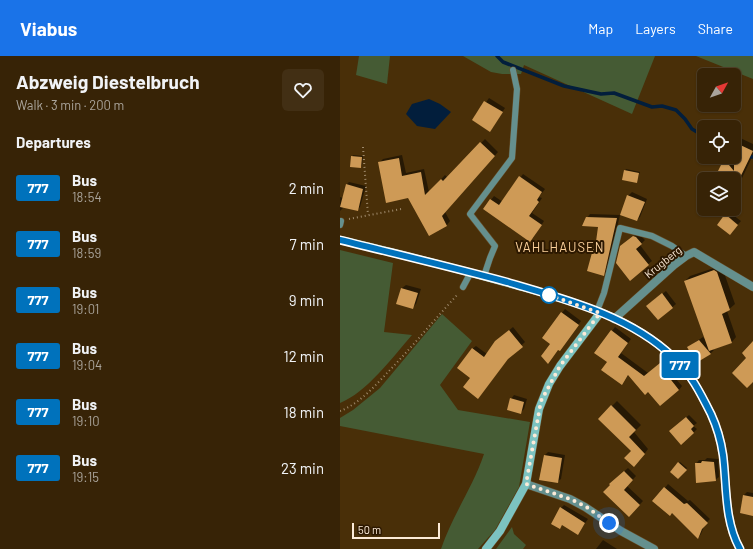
<!DOCTYPE html>
<html lang="en">
<head>
<meta charset="utf-8">
<style>
  :root { --surface:#372306; --page:#422f14; --text:#f1f3f6; --muted:#aaa49b; --line:#514028; --accent:#1a73e8 }
  body { margin:0; font-family:Barlow,sans-serif; background:var(--page); color:var(--text); height:100vh; display:flex; flex-direction:column; font-size:15px; white-space:nowrap }
  * { box-sizing:border-box; margin:0 }
  p { font-size:13px; color:var(--muted) }
  .icon { flex:none; width:22px; height:22px; fill:none; stroke:currentColor; stroke-width:2; stroke-linecap:round; stroke-linejoin:round }
  .map { position:relative; flex:1; overflow:hidden }
  .panel { display:flex; flex-direction:column; background:var(--surface); width:340px }
  .panel>* { flex:none }
  .badge { padding:0 8px; border-radius:3px; font-size:14px; line-height:26px }
  .needle { width:26px; rotate:50deg }
  .tools { position:absolute; left:357px; top:12px; display:grid; gap:8px }
  .tools a { display:grid; place-items:center; width:44px; height:44px; border-radius:6px; background:var(--surface); box-shadow:0 1px 3px #0004,0 0 0 1px var(--line); font-size:20px }
  .scale { position:absolute; left:12px; bottom:10px; width:88px; box-sizing:border-box; padding-left:4px; border:2px solid #fcebd8; border-top:0; font-size:11px; line-height:14px; white-space:nowrap; color:#fcebd8; -webkit-text-stroke:3px #2c1800; paint-order:stroke }
  .you { position:absolute; width:20px; height:20px; margin:-10px; border:3px solid #fff; border-radius:50%; background:#1a73e8; box-shadow:0 0 0 6px #1a73e833 }
  .map>.badge { position:absolute; translate:-50% -50%; box-shadow:0 0 0 2px #fff }
  h2 { padding:0 16px; font-size:15px; line-height:36px }
  .round { display:grid; place-items:center; flex:none; width:42px; height:42px; border-radius:6px; background:var(--page) }
  .headline { display:flex; align-items:center; justify-content:space-between; height:68px; padding:0 16px }
  h1 { font-size:19px; font-weight:700; line-height:30px }
  ul { padding:0; list-style:none }
  li { display:flex; align-items:center; gap:12px; height:56px; padding:0 16px }
  li div { flex:1 }
  li b { display:block; font-size:15px }
  li em { font-style:normal }
  li .badge { min-width:44px; font-weight:700; text-align:center }
  header { display:flex; align-items:center; gap:24px; box-sizing:border-box; height:56px; padding:0 20px; background:var(--accent); color:#fff }
  header strong { font-size:19px }
  nav { display:flex; gap:22px; margin-inline-start:auto; font-size:14px }
  main { display:flex; flex:1; min-height:0 }
  .map>svg:first-child { display:block }
</style>
</head>
<body>
<header>
<strong>Viabus</strong>
<nav><a>Map</a><a>Layers</a><a>Share</a></nav>
</header>
<main>
<section class="panel">
<div class="headline"><div><h1>Abzweig Diestelbruch</h1><p>Walk · 3 min · 200 m</p></div><a class="round"><svg class="icon" aria-label="heart" viewBox="0 0 24 24"><path d="M12 20l-8-8c-3-5 5-10 8-4 3-6 11-1 8 4z"/></svg></a></div>
<h2>Departures</h2>
<ul>
<li><span class="badge" style="background:#0072bc;color:#fff">777</span><div><b>Bus</b><p>18:54</p></div><em>2 min</em></li>
<li><span class="badge" style="background:#0072bc;color:#fff">777</span><div><b>Bus</b><p>18:59</p></div><em>7 min</em></li>
<li><span class="badge" style="background:#0072bc;color:#fff">777</span><div><b>Bus</b><p>19:01</p></div><em>9 min</em></li>
<li><span class="badge" style="background:#0072bc;color:#fff">777</span><div><b>Bus</b><p>19:04</p></div><em>12 min</em></li>
<li><span class="badge" style="background:#0072bc;color:#fff">777</span><div><b>Bus</b><p>19:10</p></div><em>18 min</em></li>
<li><span class="badge" style="background:#0072bc;color:#fff">777</span><div><b>Bus</b><p>19:15</p></div><em>23 min</em></li>
</ul>
</section>
<div class="map">
<svg width="413" height="493" viewBox="0 0 413 493">
  <rect width="100%" height="100%" fill="#492f08"/>
  <g fill="#455b34">
    <path d="M 19,0 L 50,0 L 47,28 L 16,19 Z"/>
    <path d="M 123,0 L 315,0 L 292,58 L 184,9 L 181,18 L 162,18 L 151,16 Z"/>
    <path d="M 356,0 L 413,0 L 413,23 Z"/>
    <path d="M 0,194 L 53,207 L 44,276 L 72,279 C 53,301 26,337 0,347 Z"/>
    <path d="M 102,258 L 132,285 L 100,329 L 118,354 L 190,366 L 179,431 L 155,474 L 138,493 L 101,493 C 112,460 133,431 144,398 L 0,370 L 0,362 L 13,354 L 40,332 Z"/>
    <path d="M 172,471 L 174,478 L 186,489 L 183,493 L 156,493 Z"/>
  </g>
  <path fill="#021e3c" d="M 89,43 L 100,48 L 111,56 L 95,73 L 77,70 L 66,58 L 72,48 Z"/>
  <g fill="#0007">
    <path d="M 394,36 L 402,38 L 398,52 L 395,56 L 378,51 L 379,49 L 394,49 Z"/>
    <path d="M 149,42 L 165,52 L 150,74 L 134,64 Z"/>
    <path d="M 398,81 L 413,88 L 413,99 L 394,139 L 394,123 L 375,123 L 386,101 L 394,101 L 394,85 Z"/>
    <path d="M 145,83 L 158,96 L 105,156 L 110,165 L 107,169 L 68,141 L 39,107 L 43,103 L 62,99 L 66,117 L 84,113 L 89,136 L 105,119 L 108,122 Z"/>
    <path d="M 13,99 L 23,100 L 22,109 L 21,111 L 12,101 Z"/>
    <path d="M 286,113 L 300,116 L 296,126 L 285,115 Z"/>
    <path d="M 183,118 L 205,133 L 199,141 L 202,142 L 192,157 L 204,165 L 193,182 L 144,153 L 154,140 L 163,146 Z"/>
    <path d="M 9,126 L 26,130 L 20,151 L 17,154 L 4,151 L 0,155 L 0,141 L 3,142 L 6,129 Z"/>
    <path d="M 292,136 L 307,143 L 300,161 L 297,164 L 288,140 Z"/>
    <path d="M 389,156 L 401,165 L 393,174 L 386,159 Z"/>
    <path d="M 250,158 L 280,159 L 267,215 L 263,219 L 254,193 L 256,191 L 259,170 L 247,162 Z"/>
    <path d="M 298,177 L 305,184 L 300,189 L 312,205 L 290,223 L 285,187 Z"/>
    <path d="M 380,210 L 382,211 L 395,248 L 387,255 L 396,281 L 391,287 L 373,293 L 374,294 L 370,298 L 348,291 L 363,281 L 366,284 L 345,225 L 350,220 Z"/>
    <path d="M 66,229 L 81,233 L 76,248 L 72,252 L 57,247 L 62,232 Z"/>
    <path d="M 326,235 L 336,248 L 318,263 L 311,247 Z"/>
    <path d="M 225,253 L 241,265 L 223,290 L 212,288 L 222,257 Z"/>
    <path d="M 173,271 L 185,286 L 170,300 L 131,322 L 132,293 L 136,290 L 147,298 L 160,282 Z"/>
    <path d="M 275,271 L 291,283 L 281,297 L 308,317 L 324,305 L 332,315 L 330,316 L 342,330 L 339,334 L 308,335 L 289,318 L 285,324 L 268,306 L 256,297 Z"/>
    <path d="M 174,339 L 187,343 L 184,353 L 180,357 L 171,343 Z"/>
    <path d="M 277,345 L 301,369 L 294,376 L 308,393 L 299,405 L 292,395 L 259,363 Z"/>
    <path d="M 349,359 L 357,367 L 353,370 L 357,373 L 354,376 L 334,372 Z"/>
    <path d="M 208,396 L 225,399 L 221,423 L 217,426 L 200,423 L 205,399 Z"/>
    <path d="M 367,402 L 378,403 L 379,421 L 375,424 L 356,408 L 359,404 L 365,404 Z"/>
    <path d="M 340,406 L 347,412 L 338,422 L 331,416 Z"/>
    <path d="M 288,412 L 296,420 L 287,430 L 303,445 L 289,460 L 273,425 Z"/>
    <path d="M 328,428 L 348,445 L 350,444 L 370,463 L 365,468 L 361,478 L 358,482 L 332,456 L 325,432 Z"/>
    <path d="M 407,436 L 413,437 L 413,459 L 403,440 Z"/>
    <path d="M 224,449 L 248,463 L 238,477 L 223,468 L 220,472 L 221,452 Z"/>
    <path d="M 263,484 L 277,493 L 256,493 Z"/>
  </g>
  <g fill="none" stroke-linecap="round" stroke-linejoin="round">
    <g stroke="#021e3c" stroke-width="3.5">
      <path d="M 157,0 L 163,6 L 224,30 L 261,38 L 274,37 L 312,51 L 322,50 L 336,54 L 345,63 L 352,73 L 357,76"/>
      <path d="M 411,101 L 413,101"/>
    </g>
  </g>
  <g fill="#ce9a56">
    <path d="M 144,45 L 163,56 L 150,76 L 132,64 Z"/>
    <path d="M 140,86 L 155,100 L 102,160 L 107,170 L 89,180 L 68,142 L 46,147 L 38,106 L 59,102 L 62,120 L 81,116 L 85,139 L 101,123 L 103,125 Z"/>
    <path d="M 394,86 L 413,95 L 394,134 L 394,123 L 374,123 L 384,103 L 394,115 Z"/>
    <path d="M 11,100 L 22,101 L 21,112 L 10,111 Z"/>
    <path d="M 284,114 L 299,117 L 297,127 L 282,124 Z"/>
    <path d="M 179,120 L 202,136 L 197,144 L 199,146 L 189,160 L 202,169 L 190,186 L 143,153 L 150,143 L 159,149 Z"/>
    <path d="M 6,128 L 23,133 L 18,155 L 0,151 Z"/>
    <path d="M 287,139 L 305,146 L 297,165 L 280,159 Z"/>
    <path d="M 385,158 L 398,169 L 390,179 L 377,169 Z"/>
    <path d="M 246,161 L 277,162 L 264,220 L 247,215 L 253,193 L 255,193 L 258,171 L 242,170 Z"/>
    <path d="M 293,180 L 296,181 L 302,188 L 296,193 L 309,209 L 290,225 L 276,207 L 280,190 Z"/>
    <path d="M 374,214 L 377,216 L 390,254 L 382,258 L 392,287 L 369,295 L 344,225 Z"/>
    <path d="M 61,232 L 78,237 L 73,253 L 56,248 Z"/>
    <path d="M 322,237 L 333,252 L 318,264 L 306,250 Z"/>
    <path d="M 221,256 L 239,269 L 220,295 L 218,294 L 208,308 L 201,300 L 210,288 L 202,282 Z"/>
    <path d="M 169,274 L 183,291 L 168,303 L 138,343 L 123,331 L 130,322 L 117,312 L 132,292 L 144,301 L 155,285 Z"/>
    <path d="M 271,274 L 288,287 L 278,301 L 304,320 L 320,307 L 329,319 L 328,320 L 339,334 L 320,350 L 308,336 L 305,339 L 288,319 L 282,329 L 261,314 L 267,306 L 254,297 Z"/>
    <path d="M 359,284 L 371,298 L 356,307 L 347,291 Z"/>
    <path d="M 413,285 L 413,326 L 407,332 L 392,317 L 406,302 L 402,297 Z"/>
    <path d="M 170,342 L 184,346 L 181,358 L 167,354 Z"/>
    <path d="M 271,349 L 296,374 L 289,381 L 305,398 L 294,411 L 284,402 L 291,395 L 258,363 Z"/>
    <path d="M 346,361 L 354,370 L 351,373 L 354,377 L 341,389 L 329,375 Z"/>
    <path d="M 204,399 L 222,402 L 218,427 L 199,424 Z"/>
    <path d="M 362,405 L 374,406 L 376,425 L 356,427 L 355,407 L 361,407 Z"/>
    <path d="M 338,406 L 347,414 L 338,423 L 330,416 Z"/>
    <path d="M 284,415 L 293,424 L 284,434 L 300,449 L 289,461 L 263,436 L 270,429 L 269,428 Z"/>
    <path d="M 324,431 L 344,448 L 347,447 L 368,467 L 362,473 L 358,483 L 332,457 L 330,460 L 312,445 Z"/>
    <path d="M 403,439 L 413,441 L 413,460 L 400,457 Z"/>
    <path d="M 220,451 L 245,467 L 238,479 L 222,469 L 220,473 L 211,468 Z"/>
  </g>
  <g fill="none" stroke-linecap="round" stroke-linejoin="round">
    <defs>
      <g id="lane">
        <path d="M 0,169 L 1,165"/>
        <path d="M 144,220 L 150,202 L 155,190 L 130,158 L 172,102 L 177,33 L 173,14"/>
        <path d="M 123,231 L 131,216"/>
        <path d="M 257,255 L 264,237 L 280,172 L 312,180 L 332,190 L 346,200"/>
      </g>
      <g id="street">
        <path d="M 274,263 L 334,209 L 346,200 L 354,196 L 413,231"/>
        <path d="M 186,428 L 230,443 L 245,451 L 281,475 L 314,493"/>
      </g>
      <g id="secondary">
        <path d="M 0,184 C 55,197 109,210 164,226 C 222,242 288,258 333,301 C 350,316 361,338 371,358 C 377,371 381,385 383,399 C 387,430 384,464 400,493"/>
        <path d="M 146,493 L 160,475 L 186,428 L 199,353 L 209,328 L 220,310 L 260,257"/>
      </g>
    </defs>
    <use href="#lane" stroke="#664d29" stroke-width="7"/>
    <use href="#street" stroke="#664d29" stroke-width="9"/>
    <use href="#secondary" stroke="#664d29" stroke-width="9"/>
    <g stroke="#9f8a6c" stroke-width="2" stroke-dasharray="1 3" stroke-linecap="butt">
      <path d="M 23,91 L 28,159"/>
      <path d="M 9,163 L 61,153"/>
      <path d="M 0,355 C 19,348 35,330 48,316 C 72,291 94,264 118,238"/>
    </g>
    <use href="#lane" stroke="#65908e" stroke-width="6"/>
    <use href="#street" stroke="#65908e" stroke-width="8"/>
    <use href="#secondary" stroke="#7cc3c1" stroke-width="8"/>
  </g>
  <g fill="none" stroke-linecap="round" stroke-linejoin="round">
    <defs>
      <path id="line" d="M 0,184 C 56,198 111,211 167,226 C 224,243 289,259 333,301 C 350,316 361,338 371,358 C 377,371 381,385 383,399 C 387,430 384,464 400,493"/>
    </defs>
    <use href="#line" stroke="#fff" stroke-width="9"/>
    <use href="#line" stroke="#0072bc" stroke-width="6"/>
    <path stroke="#fcebd8" stroke-width="4" stroke-dasharray="0 7.2" d="M 209,239 L 206,238 L 260,257 L 220,310 L 201,345 L 186,428 L 230,443 L 245,450 L 269,467"/>
  </g>
  <circle fill="#fff" stroke="#0072bc" stroke-width="2" cx="209" cy="239" r="8"/>
  <g text-anchor="middle" stroke-width="4" stroke-linejoin="round" paint-order="stroke">
    <g font-size="11" fill="#fcebd8" stroke="#2c1800">
      <text transform="translate(323 206) rotate(-39)" y="4">Krugberg</text>
    </g>
    <g font-size="13" letter-spacing="1" fill="#fcd19b" stroke="#2c1800">
      <text x="220" y="196">VAHLHAUSEN</text>
    </g>
  </g>
</svg>
<div class="tools">
<a><svg class="needle" viewBox="-14 -14 28 28"><path d="M0-13l5 13h-10z" fill="#e53935"/><path d="M0 13l5-13h-10z" fill="#aaa49b"/></svg></a>
<a><svg class="icon" aria-label="locate" viewBox="0 0 24 24"><circle cx="12" cy="12" r="6"/><path d="M12 2v4M12 18v4M2 12h4M18 12h4"/></svg></a>
<a><svg class="icon" aria-label="layers" viewBox="0 0 24 24"><path d="M12 4l9 5-9 5-9-5zM3 14l9 5 9-5"/></svg></a>
</div>
<div class="scale">50 m</div>
<div class="you" style="left:269px;top:467px"></div>
<b class="badge" style="left:340px;top:309px;background:#0072bc;color:#fff">777</b>
</div>
</main>
</body>
</html>
